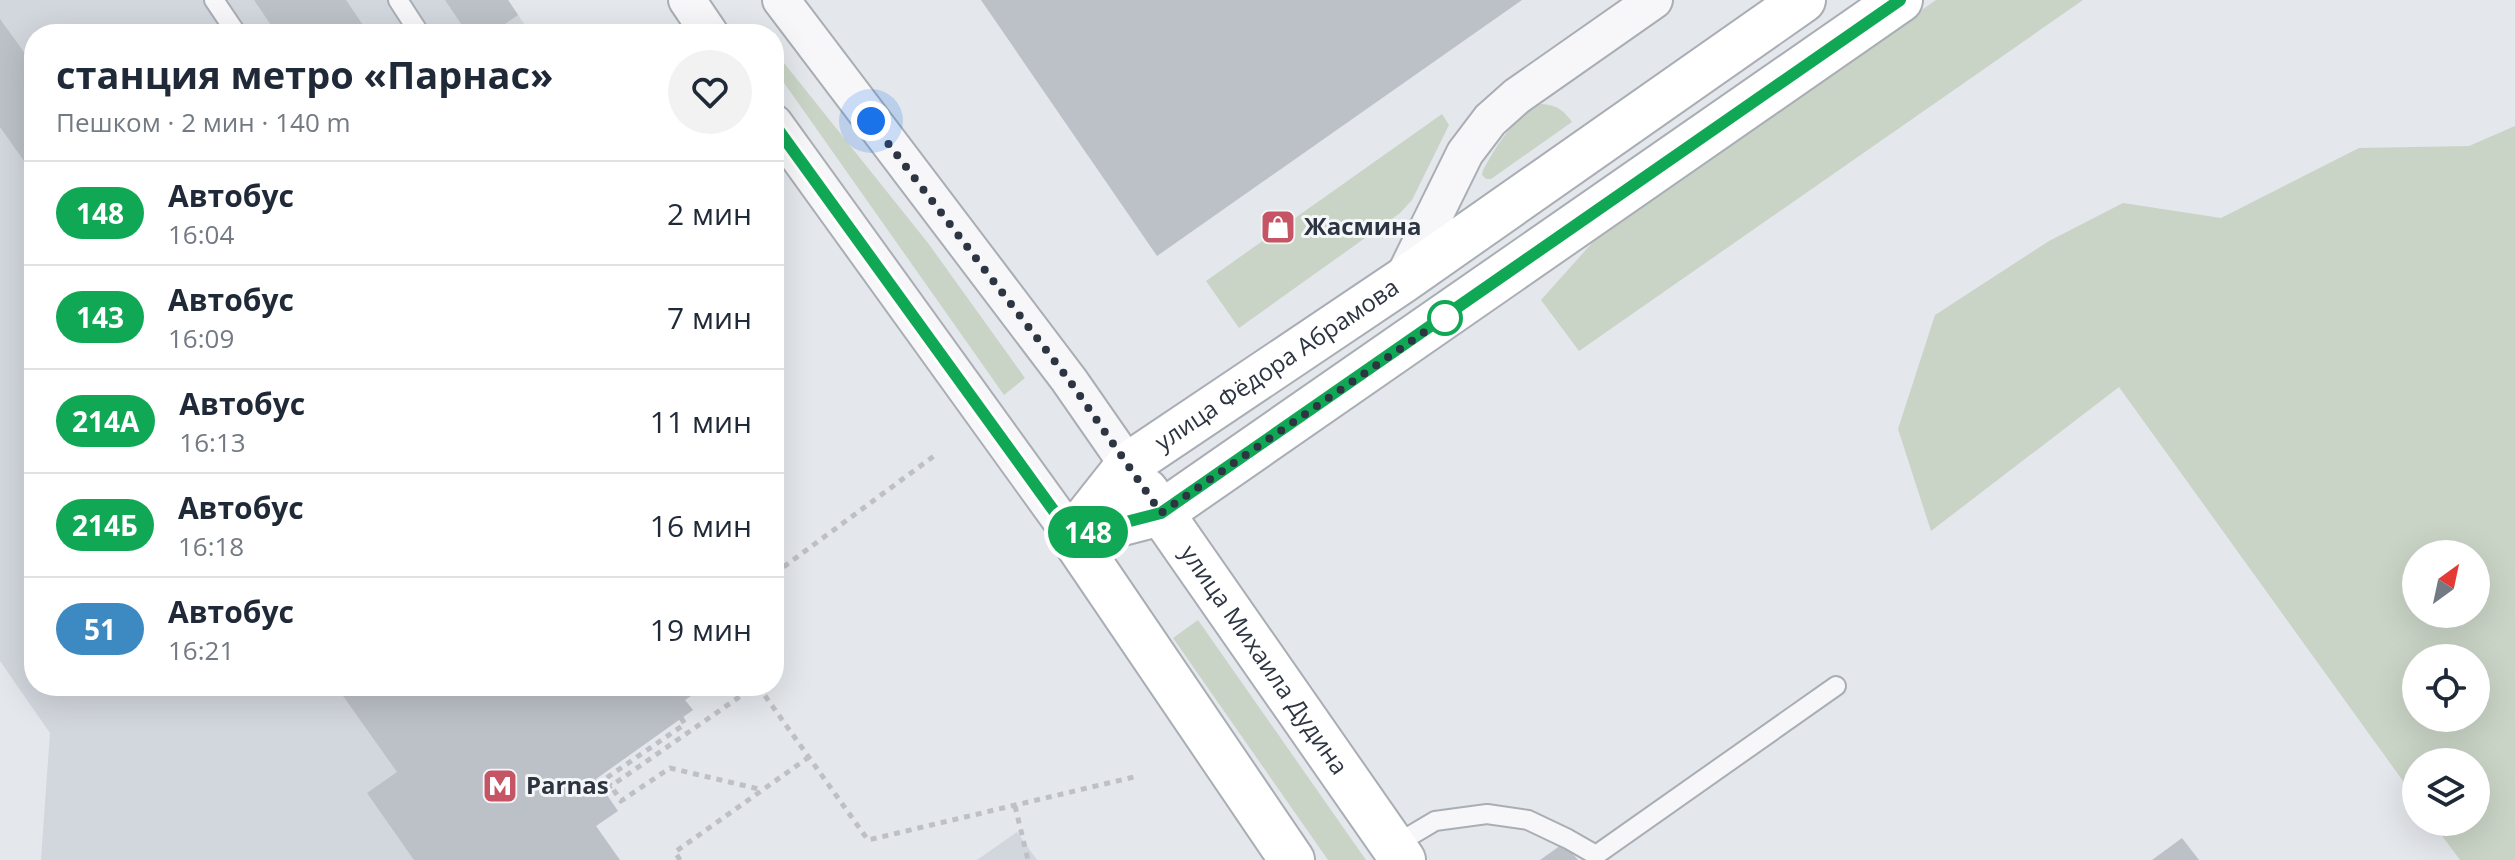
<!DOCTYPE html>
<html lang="ru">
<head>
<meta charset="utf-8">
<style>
  :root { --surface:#fff; --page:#f2f2f3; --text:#1f2937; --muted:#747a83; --line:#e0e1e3 }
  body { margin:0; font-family:"Open Sans",sans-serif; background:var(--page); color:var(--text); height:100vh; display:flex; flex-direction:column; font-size:30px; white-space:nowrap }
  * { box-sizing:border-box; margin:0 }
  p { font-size:26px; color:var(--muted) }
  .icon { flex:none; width:44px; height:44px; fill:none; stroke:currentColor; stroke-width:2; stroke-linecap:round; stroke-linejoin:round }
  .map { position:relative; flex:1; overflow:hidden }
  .details { position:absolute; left:24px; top:24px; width:760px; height:672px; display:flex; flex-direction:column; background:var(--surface); border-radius:32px; box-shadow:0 8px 32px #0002 }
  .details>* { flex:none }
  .badge { padding:0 16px; border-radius:26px; font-size:28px; line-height:52px }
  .needle { width:52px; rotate:33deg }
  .fabs { position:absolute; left:2402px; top:540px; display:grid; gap:16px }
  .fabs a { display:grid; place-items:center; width:88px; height:88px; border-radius:50%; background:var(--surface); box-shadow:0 8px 32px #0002; font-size:40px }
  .you { position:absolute; width:40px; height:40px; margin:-20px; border:6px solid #fff; border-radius:50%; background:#1a73e8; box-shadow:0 0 0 12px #1a73e833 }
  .map>.badge { position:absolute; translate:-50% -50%; box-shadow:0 0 0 4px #fff }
  .round { display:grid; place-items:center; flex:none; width:84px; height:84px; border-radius:42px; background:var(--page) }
  .headline { display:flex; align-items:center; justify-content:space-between; height:136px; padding:0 32px }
  h1 { font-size:38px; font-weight:700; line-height:60px }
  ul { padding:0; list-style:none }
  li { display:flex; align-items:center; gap:24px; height:104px; padding:0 32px; border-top:2px solid var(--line) }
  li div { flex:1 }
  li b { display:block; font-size:30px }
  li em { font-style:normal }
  li .badge { min-width:88px; font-weight:700; text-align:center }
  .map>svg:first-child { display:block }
</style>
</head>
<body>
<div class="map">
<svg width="2515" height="860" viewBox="0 0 2515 860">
  <rect width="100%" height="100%" fill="#e4e7eb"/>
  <g fill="#d2d6dd">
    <path d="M 0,0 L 508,0 L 531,34 L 34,34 L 34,686 L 337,686 L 460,860 L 41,860 L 50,733 L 0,661 Z"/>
    <path d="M 1017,832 L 1037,860 L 977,860 Z"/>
  </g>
  <g fill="#c9d4c6" fill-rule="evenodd">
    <path d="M 1936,0 L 2083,0 L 1579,351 L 1541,300 L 1601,233 Z"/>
    <path d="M 784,63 L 928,243 L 1025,378 L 1004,395 L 775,70 Z"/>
    <path d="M 1541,104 C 1557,105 1563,110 1572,122 L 1491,179 L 1486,179 L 1482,175 L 1483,170 C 1499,141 1512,120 1541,104 Z"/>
    <path d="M 1442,114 L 1449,125 L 1412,200 L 1400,213 L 1239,328 L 1206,281 Z"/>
    <path d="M 2515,126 L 2515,860 L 2460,860 L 2432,822 L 2476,822 L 2476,762 L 2416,762 L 2416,799 L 2119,387 L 1931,531 L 1898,429 L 1935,315 L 2049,241 L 2123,203 L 2221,218 L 2359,148 L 2469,146 ZM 2416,554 L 2476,554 L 2476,614 L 2416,614 ZM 2476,658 L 2476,718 L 2416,718 L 2416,658 Z"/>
    <path d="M 1198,620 L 1366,860 L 1328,860 L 1173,638 Z"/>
  </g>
  <g fill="#bcc0c7">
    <path d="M 254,0 L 346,0 L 369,34 L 277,34 Z"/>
    <path d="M 445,0 L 508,0 L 518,15 L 490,34 L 468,34 Z"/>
    <path d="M 981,0 L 1522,0 L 1157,256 Z"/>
    <path d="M 0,19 L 34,66 L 34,175 L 0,127 Z"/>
    <path d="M 336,686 L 706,686 L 685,700 L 693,710 L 596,779 L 618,811 L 596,826 L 620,860 L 414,860 L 367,793 L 397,772 Z"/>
    <path d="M 2182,838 L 2199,860 L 2152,860 Z"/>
    <path d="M 1564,843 L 1578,860 L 1540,860 Z"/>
  </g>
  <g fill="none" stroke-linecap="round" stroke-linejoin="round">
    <defs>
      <g id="lane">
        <path d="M 214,0 L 237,34"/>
        <path d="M 398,0 L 420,34"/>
        <path d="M 1393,846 L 1435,821 L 1487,814 L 1528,820 L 1568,839 L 1596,855 L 1836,686"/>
      </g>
      <g id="street">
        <path d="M 687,0 L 710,34"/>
        <path d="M 781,0 L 1069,380 L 1128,465"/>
        <path d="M 774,123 L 1072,536"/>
        <path d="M 1402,281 L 1465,153 L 1490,120 L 1517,96 L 1654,0"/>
      </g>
      <g id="secondary">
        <path id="s1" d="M 1146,491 L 1403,860"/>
        <path d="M 1072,536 L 1161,513 L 1900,0"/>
        <path id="s2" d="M 1072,536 L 1128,465 L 1402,281 L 1803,0"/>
        <path d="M 1072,536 L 1292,860"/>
      </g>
    </defs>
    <use href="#lane" stroke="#a9aeb5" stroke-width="22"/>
    <use href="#street" stroke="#a9aeb5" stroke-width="40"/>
    <use href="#secondary" stroke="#a9aeb5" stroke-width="48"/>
    <g stroke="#bec0c6" stroke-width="5" stroke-dasharray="6 6" stroke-linecap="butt">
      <path d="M 774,574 L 938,453"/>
      <path d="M 758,686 L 868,840 L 1138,776"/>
      <path d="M 681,718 L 685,724 L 605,779 L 611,786 L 755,686"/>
      <path d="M 605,790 L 611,786 L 621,801 L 670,768 L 763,790"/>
      <path d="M 1015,806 L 1028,860"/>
      <path d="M 680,860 L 675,852 L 809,757"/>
    </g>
    <use href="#lane" stroke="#f7f7f9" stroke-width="18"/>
    <use href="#street" stroke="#f7f7f9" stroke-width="36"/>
    <use href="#secondary" stroke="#fff" stroke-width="44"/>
  </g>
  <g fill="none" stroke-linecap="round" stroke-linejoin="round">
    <defs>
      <path id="line" d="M 774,124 L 1072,536 L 1161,513 L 1900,0"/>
    </defs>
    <use href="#line" stroke="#fff" stroke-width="18"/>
    <use href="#line" stroke="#10a855" stroke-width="12"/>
    <path stroke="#2d3442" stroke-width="8" stroke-dasharray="0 14.4" d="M 871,121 L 1069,380 L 1161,513 L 1445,318"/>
  </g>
  <defs>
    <symbol id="shop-square" viewBox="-11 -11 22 22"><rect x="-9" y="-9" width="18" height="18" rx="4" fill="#c55465" stroke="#f4f6f8"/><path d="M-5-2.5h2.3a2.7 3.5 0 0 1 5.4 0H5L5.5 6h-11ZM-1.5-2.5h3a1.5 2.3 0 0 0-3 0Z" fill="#fff"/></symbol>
    <symbol id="metro-square" viewBox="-11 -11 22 22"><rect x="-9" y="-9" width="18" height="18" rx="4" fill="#c55465" stroke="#f4f6f8"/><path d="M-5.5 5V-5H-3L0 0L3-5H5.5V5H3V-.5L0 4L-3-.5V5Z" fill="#fff"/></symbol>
  </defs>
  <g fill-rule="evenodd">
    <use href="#shop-square" x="1258" y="207" width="40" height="40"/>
    <use href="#metro-square" x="480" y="766" width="40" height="40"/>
  </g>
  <circle fill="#fff" stroke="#10a855" stroke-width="4" cx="1445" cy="318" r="16"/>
  <g text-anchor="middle" stroke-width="6" stroke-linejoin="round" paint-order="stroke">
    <g font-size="24" font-weight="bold" fill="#2d3442" stroke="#f4f6f8" text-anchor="start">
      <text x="1304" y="235">Жасмина</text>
      <text x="526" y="794">Parnas</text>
    </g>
    <g font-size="24" fill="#2d3442" stroke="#f4f6f8">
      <text dy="8" stroke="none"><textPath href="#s2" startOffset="270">улица Фёдора Абрамова</textPath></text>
      <text dy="8" stroke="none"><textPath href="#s1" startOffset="206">улица Михаила Дудина</textPath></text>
    </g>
  </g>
</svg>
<div class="fabs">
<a><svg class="needle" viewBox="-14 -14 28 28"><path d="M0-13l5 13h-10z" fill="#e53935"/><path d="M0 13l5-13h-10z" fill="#747a83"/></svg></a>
<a><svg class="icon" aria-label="locate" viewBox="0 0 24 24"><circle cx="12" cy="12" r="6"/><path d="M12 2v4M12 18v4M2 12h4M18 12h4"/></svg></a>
<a><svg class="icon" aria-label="layers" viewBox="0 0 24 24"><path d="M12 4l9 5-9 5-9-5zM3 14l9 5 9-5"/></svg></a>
</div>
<div class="you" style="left:871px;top:121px"></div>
<b class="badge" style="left:1088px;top:532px;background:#10a855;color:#fff">148</b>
<section class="details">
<div class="headline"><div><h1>станция метро «Парнас»</h1><p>Пешком · 2 мин · 140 m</p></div><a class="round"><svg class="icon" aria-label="heart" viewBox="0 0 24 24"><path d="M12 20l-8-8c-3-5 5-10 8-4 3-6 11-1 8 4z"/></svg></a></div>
<ul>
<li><span class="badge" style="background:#10a855;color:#fff">148</span><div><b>Автобус</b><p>16:04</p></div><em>2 мин</em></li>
<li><span class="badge" style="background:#10a855;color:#fff">143</span><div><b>Автобус</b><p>16:09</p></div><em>7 мин</em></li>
<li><span class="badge" style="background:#10a855;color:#fff">214А</span><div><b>Автобус</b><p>16:13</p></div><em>11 мин</em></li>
<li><span class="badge" style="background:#10a855;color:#fff">214Б</span><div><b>Автобус</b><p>16:18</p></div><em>16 мин</em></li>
<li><span class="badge" style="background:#3d8ac2;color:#fff">51</span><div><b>Автобус</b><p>16:21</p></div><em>19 мин</em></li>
</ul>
</section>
</div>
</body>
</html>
